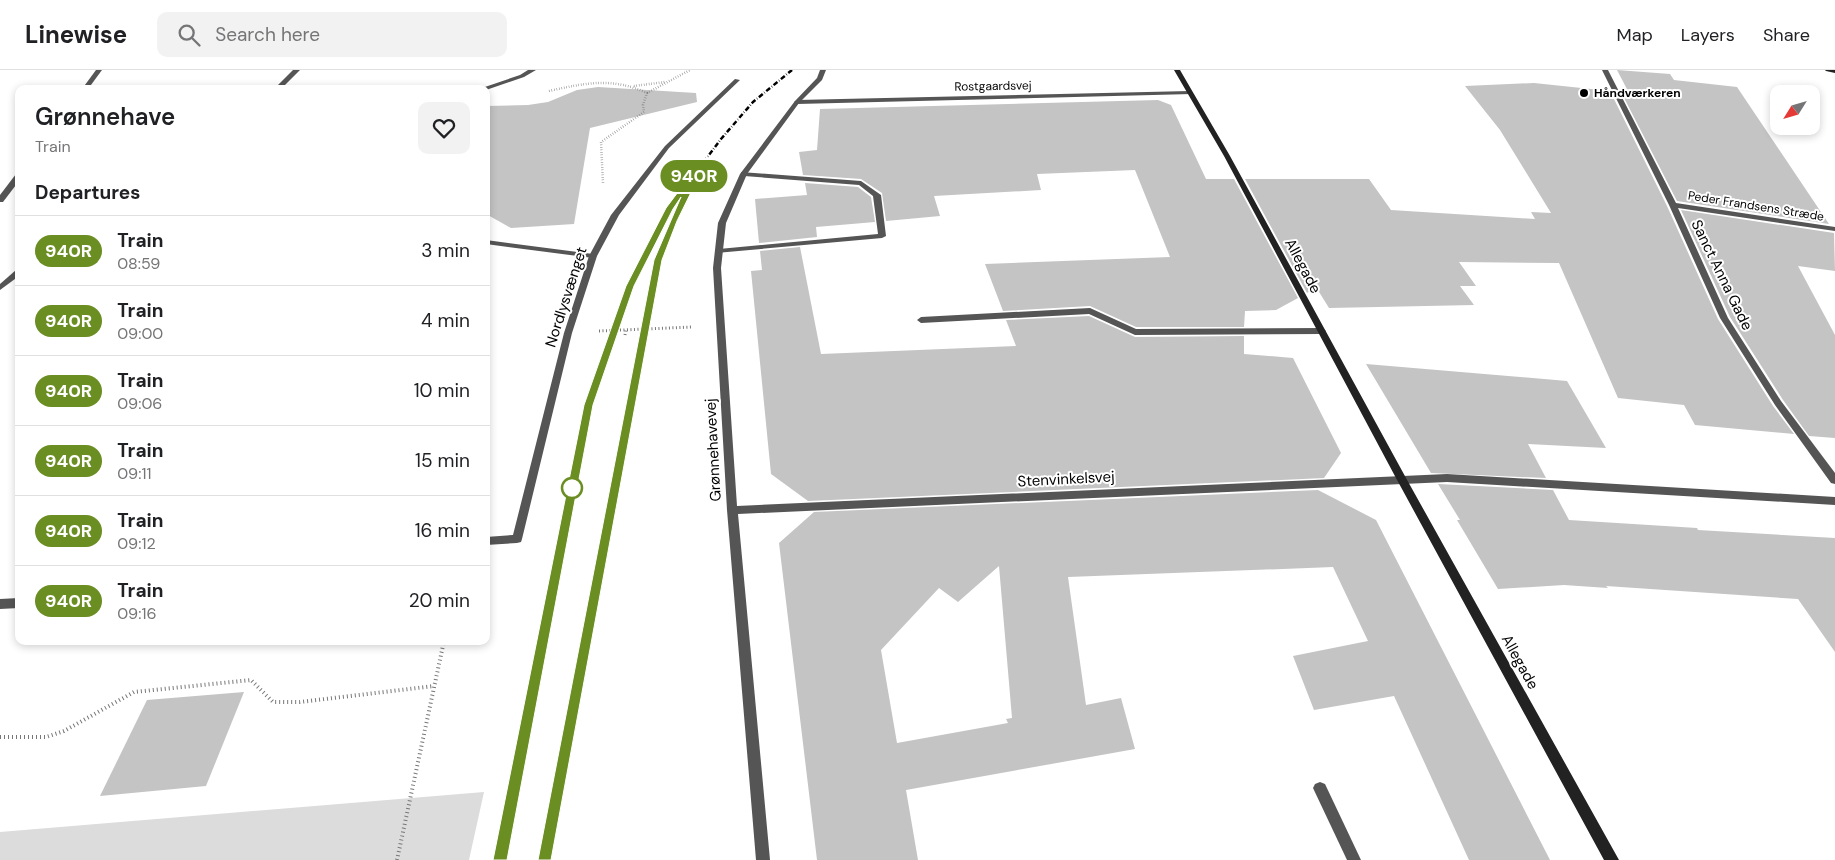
<!DOCTYPE html>
<html lang="en">
<head>
<meta charset="utf-8">
<style>
  :root { --surface:#fff; --page:#f2f2f2; --text:#202124; --muted:#757577; --line:#e0e0e0 }
  body { margin:0; font-family:"DM Sans",sans-serif; background:var(--page); color:var(--text); height:100vh; display:flex; flex-direction:column; font-size:19px; white-space:nowrap }
  * { box-sizing:border-box; margin:0 }
  p { font-size:16px; color:var(--muted) }
  .icon { flex:none; width:28px; height:28px; fill:none; stroke:currentColor; stroke-width:2; stroke-linecap:round; stroke-linejoin:round }
  .map { position:relative; flex:1; overflow:hidden }
  .drawer { position:absolute; left:15px; top:15px; width:475px; height:560px; display:flex; flex-direction:column; background:var(--surface); border-radius:10px; box-shadow:0 2px 8px #0003 }
  .drawer>* { flex:none }
  .badge { padding:0 10px; border-radius:16px; font-size:18px; line-height:32px }
  .needle { width:32px; rotate:233deg }
  .fabs { position:absolute; left:1770px; top:15px; display:grid; gap:10px }
  .fabs a { display:grid; place-items:center; width:50px; height:50px; border-radius:10px; background:var(--surface); box-shadow:0 2px 8px #0003; font-size:25px }
  .map>.badge { position:absolute; translate:-50% -50%; box-shadow:0 0 0 2px #fff }
  h2 { padding:0 20px; font-size:19px; line-height:45px }
  .round { display:grid; place-items:center; flex:none; width:52px; height:52px; border-radius:10px; background:var(--page) }
  .summary { display:flex; align-items:center; justify-content:space-between; height:85px; padding:0 20px }
  h1 { font-size:24px; font-weight:600; line-height:38px }
  ul { padding:0; list-style:none }
  li { display:flex; align-items:center; gap:15px; height:70px; padding:0 20px; border-top:1px solid var(--line) }
  li div { flex:1 }
  li b { display:block; font-size:19px }
  li em { font-style:normal }
  li .badge { min-width:55px; font-weight:700; text-align:center }
  header { display:flex; align-items:center; gap:30px; box-sizing:border-box; height:70px; padding:0 25px; background:var(--surface); border-bottom:1px solid var(--line) }
  header strong { font-size:24px }
  nav { display:flex; gap:28px; margin-inline-start:auto; font-size:18px }
  .search { width:350px; height:45px; background:var(--page); display:flex; align-items:center; gap:12px; box-sizing:border-box; padding:0 18px; border-radius:10px; color:var(--muted); font-size:19px }
  .map>svg:first-child { display:block }
</style>
</head>
<body>
<header>
<strong>Linewise</strong>
<div class="search"><svg class="icon" aria-label="search" viewBox="0 0 24 24"><circle cx="10" cy="10" r="6"/><path d="M15 15l6 6"/></svg>Search here</div>
<nav><a>Map</a><a>Layers</a><a>Share</a></nav>
</header>
<div class="map">
<svg width="1835" height="790" viewBox="0 0 1835 790">
  <rect width="100%" height="100%" fill="#fff"/>
  <path fill="#dcdcdc" d="M 484,722 L 469,790 L 0,790 L 0,762 Z"/>
  <g fill="#c4c4c4" fill-rule="evenodd">
    <path d="M 1617,0 L 1670,4 L 1674,10 L 1737,17 L 1829,154 L 1677,131 L 1621,22 L 1629,23 Z"/>
    <path d="M 1534,13 L 1610,21 L 1667,136 L 1718,249 L 1773,336 L 1794,364 L 1695,355 L 1684,335 L 1618,328 L 1559,193 L 1459,192 L 1476,216 L 1460,216 L 1474,235 L 1329,238 L 1316,217 L 1307,223 L 1245,109 L 1369,109 L 1391,140 L 1535,149 L 1531,142 L 1551,143 L 1500,60 L 1465,16 Z"/>
    <path d="M 598,17 L 696,23 L 697,32 L 590,58 L 574,154 L 511,158 L 486,144 L 486,36 L 528,35 L 548,32 L 577,20 Z"/>
    <path d="M 1158,30 L 1171,35 L 1206,109 L 1234,109 L 1298,228 L 1276,240 L 1245,241 L 1244,257 L 1136,257 L 1090,236 L 1003,241 L 985,194 L 1170,187 L 1135,100 L 1037,104 L 1041,120 L 934,126 L 940,146 L 886,151 L 882,123 L 861,109 L 803,105 L 799,82 L 817,80 L 820,39 Z"/>
    <path d="M 805,113 L 858,117 L 871,127 L 875,152 L 816,157 L 817,167 L 759,173 L 755,129 L 807,125 Z"/>
    <path d="M 1681,140 L 1834,163 L 1835,201 L 1798,196 L 1835,265 L 1835,368 L 1809,366 L 1783,330 L 1730,247 Z"/>
    <path d="M 800,177 L 821,284 L 1016,276 L 1006,250 L 1089,246 L 1135,267 L 1244,266 L 1244,284 L 1293,288 L 1341,383 L 1324,408 L 808,431 L 771,404 L 751,201 L 762,200 L 760,181 Z"/>
    <path d="M 1366,294 L 1567,311 L 1606,378 L 1528,374 L 1546,408 L 1431,403 Z"/>
    <path d="M 1438,414 L 1553,420 L 1569,450 L 1697,458 L 1698,460 L 1835,468 L 1835,582 L 1798,529 L 1606,516 L 1608,518 L 1564,515 L 1498,519 L 1457,450 L 1460,450 Z"/>
    <path d="M 1318,420 L 1376,450 L 1550,790 L 1469,790 L 1394,626 L 1314,640 L 1293,586 L 1368,571 L 1333,497 L 1068,507 L 1086,635 L 1121,628 L 1135,679 L 906,720 L 918,790 L 817,790 L 779,473 L 814,442 ZM 999,496 L 1012,648 L 1006,649 L 1008,653 L 897,673 L 881,580 L 939,518 L 958,532 Z"/>
    <path d="M 244,622 L 206,716 L 100,726 L 147,630 Z"/>
  </g>
  <g fill="none" stroke-linecap="round" stroke-linejoin="round">
    <g stroke="#777" stroke-width="2.5" stroke-dasharray="0.5 2" stroke-linecap="butt">
      <path d="M 634,16 L 665,12"/>
      <path d="M 549,21 C 585,13 612,7 647,23 L 643,35 L 644,42 L 601,72 L 603,113"/>
      <path d="M 647,23 L 690,0"/>
    </g>
    <g stroke="#777" stroke-width="3" stroke-dasharray="1 2.5" stroke-linecap="butt">
      <path d="M 599,261 L 692,257"/>
      <path d="M 625,265 L 626,260"/>
    </g>
    <g stroke="#777" stroke-width="4" stroke-dasharray="1 3" stroke-linecap="butt">
      <path d="M 0,667 L 46,667 L 64,661 L 134,622 L 251,610 L 273,632 L 300,632 L 434,616"/>
      <path d="M 397,790 L 444,571"/>
    </g>
    <g fill="#555" fill-rule="evenodd">
      <path d="M 96,0 L 102,0 L 88,19 L 82,19 Z"/>
      <path d="M 528,0 L 536,0 L 524,7 L 486,20 L 479,19 L 520,5 Z"/>
      <path d="M 1190,21 L 1192,22 L 1192,24 L 797,34 L 794,32 L 797,30 Z"/>
      <path d="M 741,102 L 861,111 L 881,125 L 886,166 L 882,168 L 716,183 L 715,181 L 719,179 L 878,164 L 873,126 L 859,115 L 744,106 L 741,106 Z"/>
      <path d="M 16,104 L 19,104 L 19,111 L 3,132 L 0,132 L 0,125 Z"/>
      <path d="M 486,170 L 593,184 L 597,186 L 593,188 L 486,174 Z"/>
      <path d="M 1090,238 L 1136,259 L 1322,258 L 1326,261 L 1322,264 L 1135,265 L 1089,244 L 921,253 L 917,250 L 921,247 Z"/>
      <path d="M 19,528 L 19,538 L 0,539 L 0,529 Z"/>
    </g>
    <g fill="#555" fill-rule="evenodd">
      <path d="M 293,0 L 300,0 L 281,19 L 274,19 Z"/>
      <path d="M 820,0 L 826,0 L 822,10 L 799,33 L 747,104 L 726,153 L 721,198 L 737,436 L 1447,404 L 1835,427 L 1835,435 L 1447,412 L 738,444 L 770,790 L 756,790 L 727,440 L 713,198 L 718,153 L 740,104 L 795,31 L 817,8 Z"/>
      <path d="M 1602,0 L 1608,0 L 1676,133 L 1835,157 L 1835,161 L 1678,138 L 1728,248 L 1781,331 L 1835,403 L 1835,414 L 1831,413 L 1775,335 L 1720,248 L 1669,135 Z"/>
      <path d="M 735,9 L 740,10 L 669,78 L 619,145 L 597,186 L 572,263 L 522,469 L 521,472 L 517,473 L 486,475 L 486,467 L 513,465 L 564,263 L 589,186 L 611,145 L 665,76 Z"/>
      <path d="M 16,200 L 19,200 L 19,206 L 0,220 L 0,214 Z"/>
      <path d="M 1320,712 L 1325,714 L 1361,790 L 1347,790 L 1313,718 L 1315,714 Z"/>
    </g>
    <g fill="#222" fill-rule="evenodd">
      <path d="M 1174,0 L 1180,0 L 1230,86 L 1406,408 L 1619,790 L 1604,790 L 1396,408 L 1224,86 Z"/>
      <path d="M 1825,0 L 1835,0 L 1835,3 L 1826,1 Z"/>
    </g>
    <g stroke="#000" stroke-width="2.5" stroke-dasharray="5 2 0.5 2" stroke-linecap="butt">
      <path d="M 639,197 L 673,133 L 721,69 L 753,32 L 792,0"/>
      <path d="M 657,197 L 687,122"/>
    </g>
    <g stroke="#000" stroke-width="4" stroke-dasharray="7 2.5 1 2.5" stroke-linecap="butt">
      <path d="M 565,454 L 588,335 L 614,259 L 640,195"/>
      <path d="M 608,454 L 657,195"/>
    </g>
    <g stroke="#000" stroke-width="4.5" stroke-dasharray="9 3 1 3" stroke-linecap="butt">
      <path d="M 500,790 L 565,452"/>
      <path d="M 545,790 L 609,452"/>
    </g>
  </g>
  <path fill="#6b8e23" stroke="#fff" d="M 696,98 L 702,100 L 677,151 L 662,190 L 551,790 L 538,790 L 654,190 L 681,127 L 673,139 L 634,216 L 593,335 L 507,790 L 493,790 L 584,335 L 626,216 L 666,138 Z"/>
  <circle fill="#000" stroke="#fff" stroke-width="2" cx="1584" cy="23" r="5"/>
  <circle fill="#fff" stroke="#6b8e23" stroke-width="2.5" cx="572" cy="418" r="10"/>
  <g text-anchor="middle" stroke-width="4" stroke-linejoin="round" paint-order="stroke">
    <g font-size="12" fill="#000" stroke="#fff">
      <text transform="translate(993 16) rotate(-1)" y="4">Rostgaardsvej</text>
      <text transform="translate(1756 136) rotate(9)" y="4">Peder Frandsens Stræde</text>
    </g>
    <g font-size="12" font-weight="bold" fill="#000" stroke="#fff" text-anchor="start">
      <text x="1594" y="27">Håndværkeren</text>
    </g>
    <g font-size="15" fill="#000" stroke="#fff">
      <text transform="translate(1303 196) rotate(62)" y="5">Allegade</text>
      <text transform="translate(1722 205) rotate(64)" y="5">Sanct Anna Gade</text>
      <text transform="translate(566 227) rotate(-72)" y="5">Nordlysvænget</text>
      <text transform="translate(713 380) rotate(-93)" y="5">Grønnehavevej</text>
      <text transform="translate(1066 409) rotate(-3)" y="5">Stenvinkelsvej</text>
      <text transform="translate(1520 592) rotate(61)" y="5">Allegade</text>
    </g>
  </g>
</svg>
<div class="fabs">
<a><svg class="needle" viewBox="-14 -14 28 28"><path d="M0-13l5 13h-10z" fill="#e53935"/><path d="M0 13l5-13h-10z" fill="#757577"/></svg></a>
</div>
<b class="badge" style="left:694px;top:106px;background:#6b8e23;color:#fff">940R</b>
<section class="drawer">
<div class="summary"><div><h1>Grønnehave</h1><p>Train</p></div><a class="round"><svg class="icon" aria-label="heart" viewBox="0 0 24 24"><path d="M12 20l-8-8c-3-5 5-10 8-4 3-6 11-1 8 4z"/></svg></a></div>
<h2>Departures</h2>
<ul>
<li><span class="badge" style="background:#6b8e23;color:#fff">940R</span><div><b>Train</b><p>08:59</p></div><em>3 min</em></li>
<li><span class="badge" style="background:#6b8e23;color:#fff">940R</span><div><b>Train</b><p>09:00</p></div><em>4 min</em></li>
<li><span class="badge" style="background:#6b8e23;color:#fff">940R</span><div><b>Train</b><p>09:06</p></div><em>10 min</em></li>
<li><span class="badge" style="background:#6b8e23;color:#fff">940R</span><div><b>Train</b><p>09:11</p></div><em>15 min</em></li>
<li><span class="badge" style="background:#6b8e23;color:#fff">940R</span><div><b>Train</b><p>09:12</p></div><em>16 min</em></li>
<li><span class="badge" style="background:#6b8e23;color:#fff">940R</span><div><b>Train</b><p>09:16</p></div><em>20 min</em></li>
</ul>
</section>
</div>
</body>
</html>
